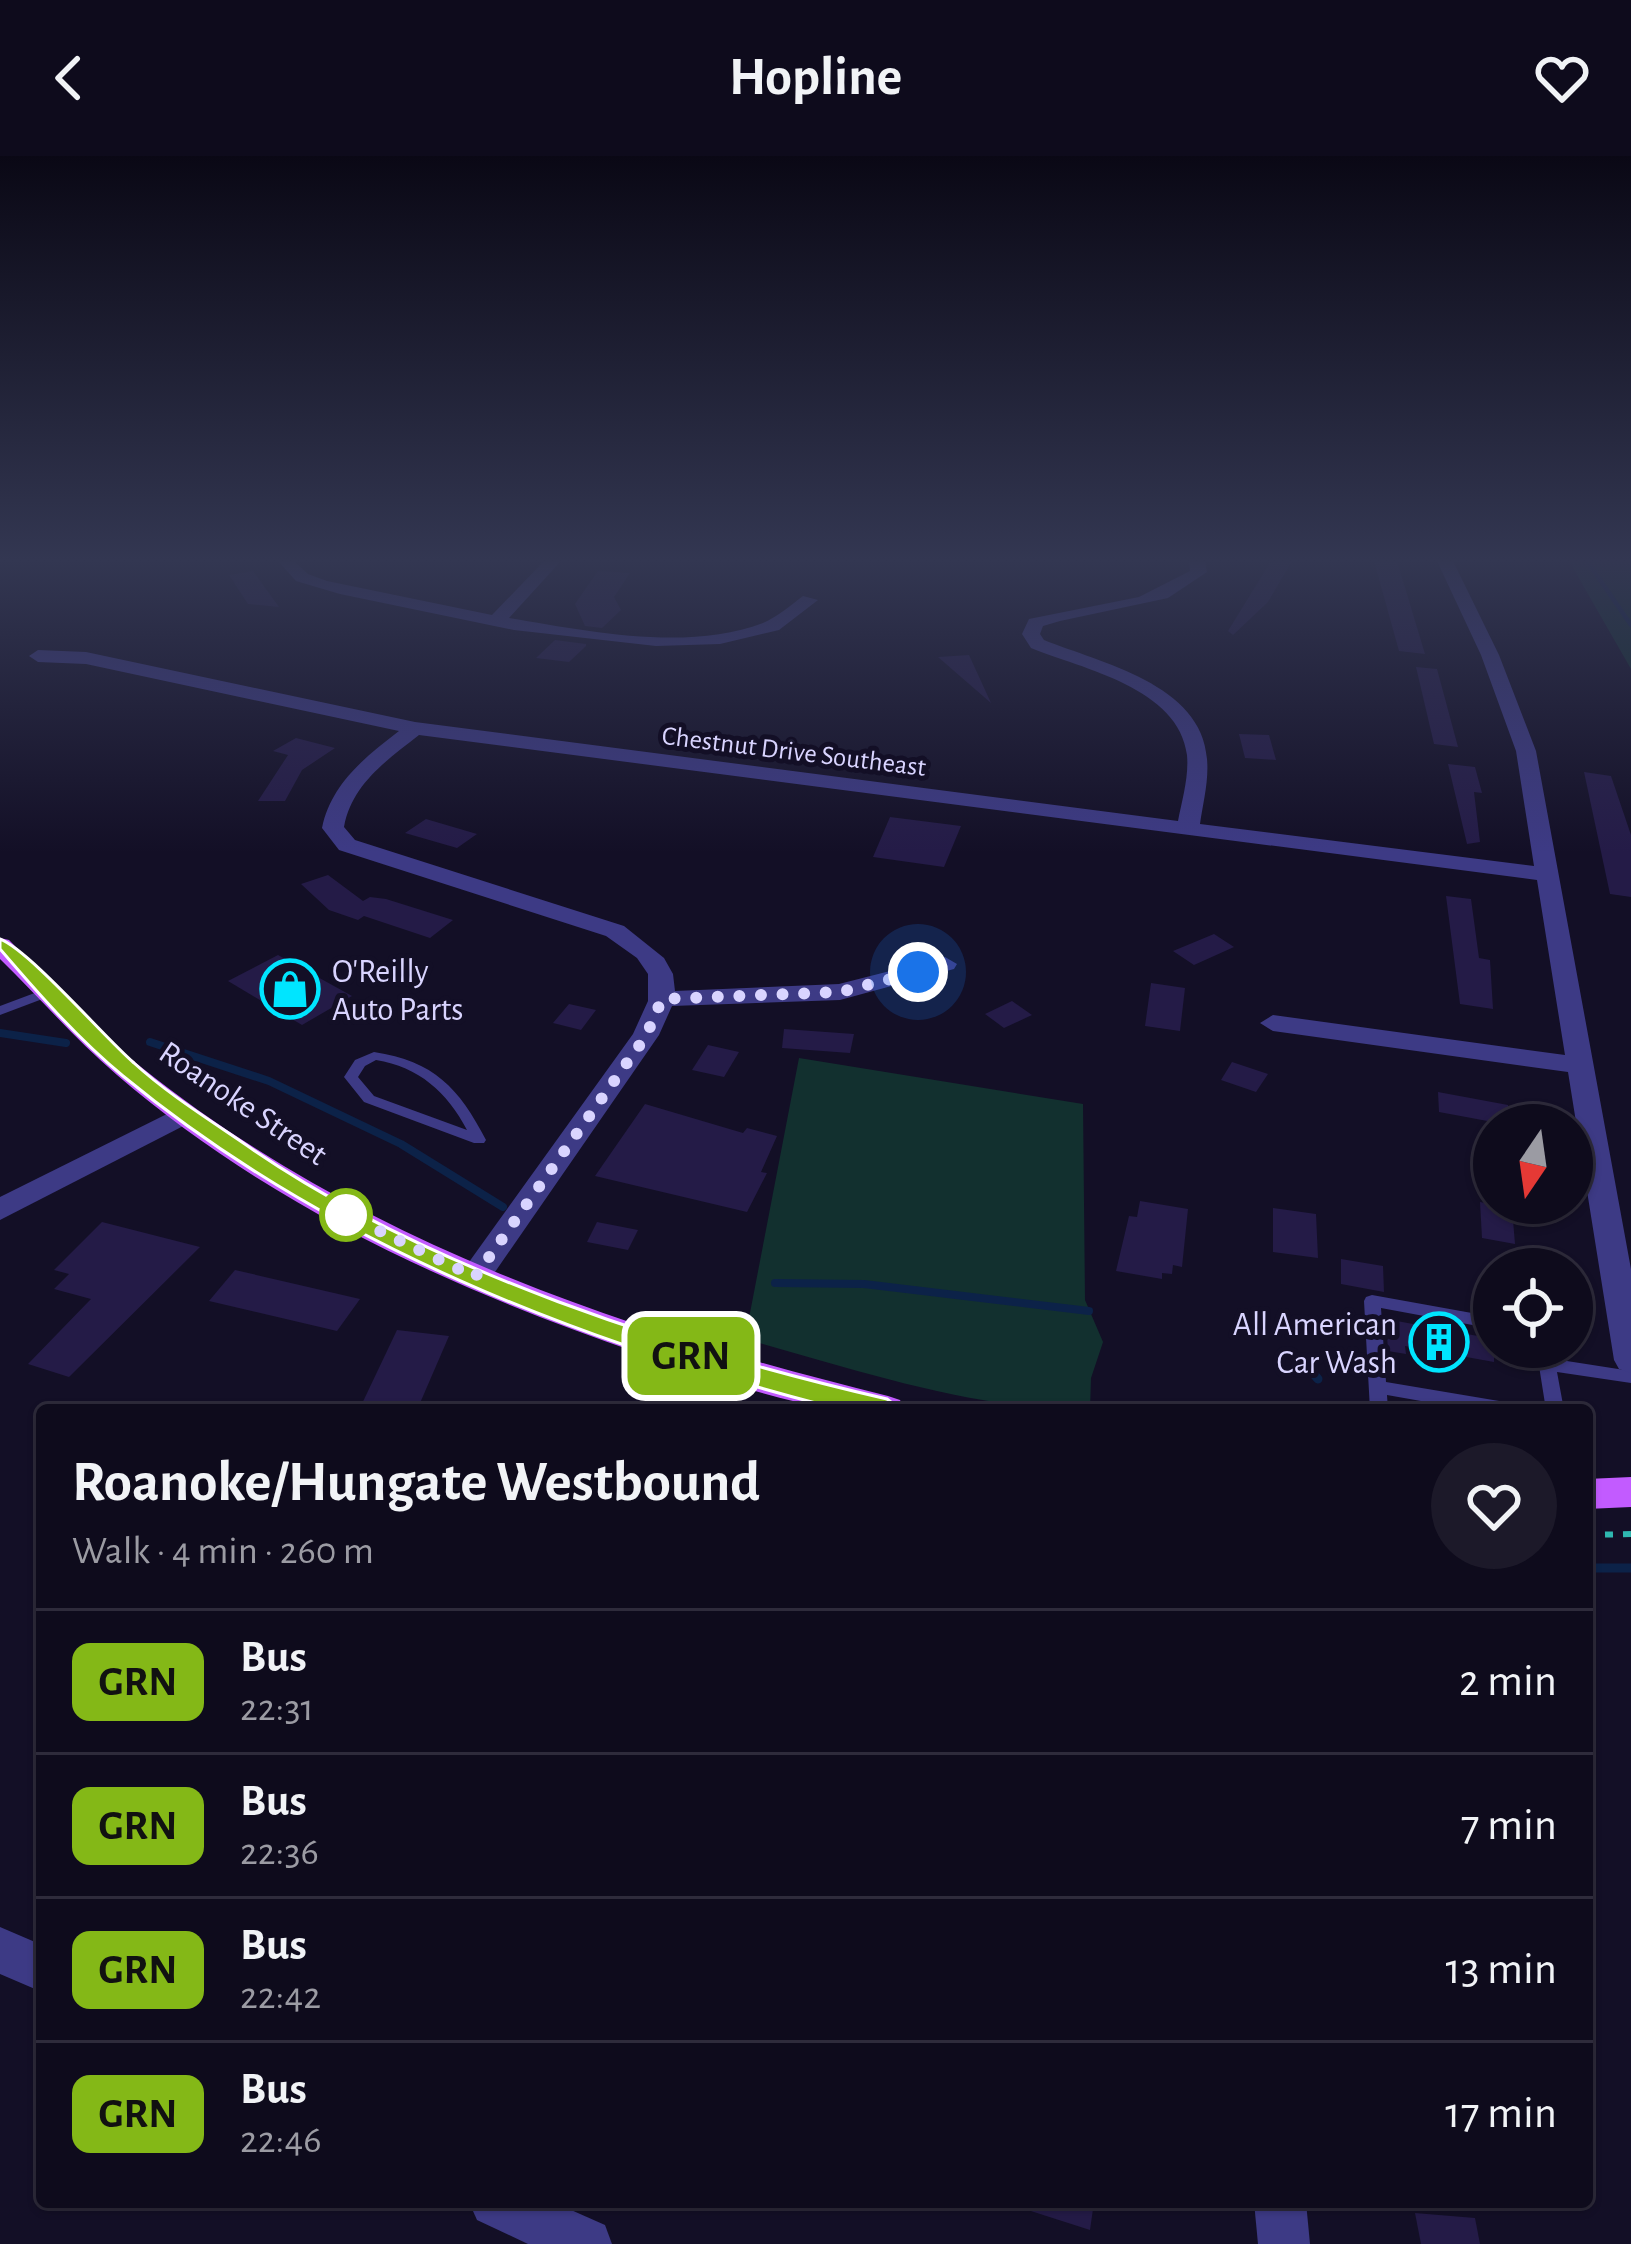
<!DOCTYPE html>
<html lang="en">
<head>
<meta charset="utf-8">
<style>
  :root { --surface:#0e0b1c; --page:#1c1929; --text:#f1f3f6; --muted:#9b9ba3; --line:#2e2b3b }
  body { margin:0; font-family:"Alegreya Sans",sans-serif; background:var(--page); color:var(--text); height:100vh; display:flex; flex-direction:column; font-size:45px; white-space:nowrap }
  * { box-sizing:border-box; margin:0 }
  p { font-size:39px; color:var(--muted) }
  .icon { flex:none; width:66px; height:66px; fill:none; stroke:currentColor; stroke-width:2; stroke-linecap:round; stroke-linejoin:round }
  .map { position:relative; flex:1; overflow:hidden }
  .panel { position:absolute; left:36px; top:1248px; width:1557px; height:804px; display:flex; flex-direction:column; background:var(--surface); border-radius:12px; box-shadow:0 3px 9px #0004,0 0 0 3px var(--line) }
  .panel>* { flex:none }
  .badge { padding:0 24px; border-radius:18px; font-size:42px; line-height:78px }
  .needle { width:78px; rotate:193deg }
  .fabs { position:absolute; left:1473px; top:948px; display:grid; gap:24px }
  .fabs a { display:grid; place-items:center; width:120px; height:120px; border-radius:50%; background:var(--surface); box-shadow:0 3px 9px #0004,0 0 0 3px var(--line); font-size:60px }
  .you { position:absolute; width:60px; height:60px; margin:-30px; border:9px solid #fff; border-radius:50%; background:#1a73e8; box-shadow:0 0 0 18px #1a73e833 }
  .map>.badge { position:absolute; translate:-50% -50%; box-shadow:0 0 0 6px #fff }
  .round { display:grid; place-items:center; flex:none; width:126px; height:126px; border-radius:63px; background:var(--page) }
  .summary { display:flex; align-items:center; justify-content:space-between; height:204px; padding:0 36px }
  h1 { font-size:57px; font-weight:700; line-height:90px }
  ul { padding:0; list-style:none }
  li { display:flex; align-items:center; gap:36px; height:144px; padding:0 36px; border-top:3px solid var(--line) }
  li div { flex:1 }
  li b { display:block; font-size:45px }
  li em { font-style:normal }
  li .badge { min-width:132px; font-weight:700; text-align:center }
  header { display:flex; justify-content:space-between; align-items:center; height:156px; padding:0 36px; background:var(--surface); font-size:54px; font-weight:700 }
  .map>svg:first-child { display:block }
</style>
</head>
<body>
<header><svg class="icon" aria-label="back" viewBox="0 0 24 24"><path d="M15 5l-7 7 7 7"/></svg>Hopline<svg class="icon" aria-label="heart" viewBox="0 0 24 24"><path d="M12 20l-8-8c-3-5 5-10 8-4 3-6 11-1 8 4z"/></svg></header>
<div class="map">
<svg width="1631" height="2088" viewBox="0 0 1631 2088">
  <rect width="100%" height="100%" fill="#130f26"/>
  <g fill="#12302f">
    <path d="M 1569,405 L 1631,405 L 1631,513 Z"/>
    <path d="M 799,902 L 1083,948 L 1085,1144 L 1103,1186 L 1091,1222 L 1090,1254 C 974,1254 856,1214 745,1183 Z"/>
  </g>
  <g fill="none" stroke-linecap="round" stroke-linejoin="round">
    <path stroke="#0c2248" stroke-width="4.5" d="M 1587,405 L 1631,469"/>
    <g stroke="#0c2248" stroke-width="8">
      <path d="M 0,877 L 66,887"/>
      <path d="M 150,886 L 269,925 L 401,988 L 503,1051"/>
      <path d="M 775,1127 L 864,1128 L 1089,1155"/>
    </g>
    <g stroke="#0c2248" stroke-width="9">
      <path d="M 1305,1208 L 1318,1223"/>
      <path d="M 1587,1412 L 1631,1412"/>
    </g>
  </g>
  <g fill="#241b47">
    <path d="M 1271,405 L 1292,405 L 1268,446 L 1233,479 L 1228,475 Z"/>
    <path d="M 1374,405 L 1397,405 L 1425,498 L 1399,495 Z"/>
    <path d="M 253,415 L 279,451 L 248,448 L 229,419 Z"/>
    <path d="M 598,415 L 630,417 L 614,441 L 621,454 L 602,472 L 585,470 L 575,448 Z"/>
    <path d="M 555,484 L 586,488 L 586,490 L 569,506 L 536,502 Z"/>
    <path d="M 969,499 L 991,547 L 938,501 Z"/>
    <path d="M 1416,511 L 1437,513 L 1458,591 L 1434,588 Z"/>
    <path d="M 1239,578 L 1269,579 L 1276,604 L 1245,602 Z"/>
    <path d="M 296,582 L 335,592 L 302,614 L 285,645 L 258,645 L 288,599 L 273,595 Z"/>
    <path d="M 1448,608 L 1475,611 L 1482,637 L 1474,636 L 1480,686 L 1467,688 Z"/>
    <path d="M 1584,616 L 1611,620 L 1631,679 L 1631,741 L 1610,738 Z"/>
    <path d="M 890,661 L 961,670 L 944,711 L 873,701 Z"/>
    <path d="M 426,663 L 477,678 L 457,692 L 405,677 Z"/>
    <path d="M 328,719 L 363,745 L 370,741 L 386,743 L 453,764 L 430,782 L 364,760 L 358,764 L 329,754 L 301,728 Z"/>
    <path d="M 1446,740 L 1471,743 L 1479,802 L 1490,804 L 1493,853 L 1460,848 Z"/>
    <path d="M 1214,778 L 1234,791 L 1194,809 L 1173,795 Z"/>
    <path d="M 278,799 L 352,840 L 302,869 L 228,825 Z"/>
    <path d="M 1151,827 L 1185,832 L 1180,875 L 1145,870 Z"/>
    <path d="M 1012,845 L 1032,859 L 1004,872 L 985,858 Z"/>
    <path d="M 569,848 L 596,854 L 581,874 L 553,867 Z"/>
    <path d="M 784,873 L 854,878 L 850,897 L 782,892 Z"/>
    <path d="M 708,889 L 739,896 L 724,921 L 692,914 Z"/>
    <path d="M 1232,906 L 1268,918 L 1256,936 L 1221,924 Z"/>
    <path d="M 1438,936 L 1508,949 L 1509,969 L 1439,956 Z"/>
    <path d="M 645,948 L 743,977 L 747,972 L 777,980 L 761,1016 L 767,1017 L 747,1056 L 595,1020 Z"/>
    <path d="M 1140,1045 L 1188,1053 L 1182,1111 L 1173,1109 L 1172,1118 L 1162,1117 L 1162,1123 L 1116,1115 L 1129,1060 L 1137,1061 Z"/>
    <path d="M 1480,1046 L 1512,1052 L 1515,1088 L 1482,1082 Z"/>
    <path d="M 1273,1052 L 1316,1058 L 1318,1102 L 1273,1096 Z"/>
    <path d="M 102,1066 L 200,1091 L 69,1221 L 28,1208 L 91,1143 L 54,1133 L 69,1118 L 54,1114 Z"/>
    <path d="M 597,1066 L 638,1074 L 628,1094 L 587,1086 Z"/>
    <path d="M 1341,1103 L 1383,1110 L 1384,1136 L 1341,1128 Z"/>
    <path d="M 235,1114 L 360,1143 L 337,1175 L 209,1145 Z"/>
    <path d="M 1386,1163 L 1494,1183 L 1494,1206 L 1405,1190 L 1406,1198 L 1388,1195 Z"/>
    <path d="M 397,1174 L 449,1180 L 417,1254 L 359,1254 Z"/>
    <path d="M 1016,2046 L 1094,2046 L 1090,2074 L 1015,2050 Z"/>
    <path d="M 1415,2057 L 1475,2062 L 1480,2088 L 1421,2088 Z"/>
  </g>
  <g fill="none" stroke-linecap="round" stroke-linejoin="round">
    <path stroke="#2fb8b0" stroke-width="6" stroke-dasharray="8 10" stroke-linecap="butt" d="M 1587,1379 L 1631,1378"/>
    <g fill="#3d3a85" fill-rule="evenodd">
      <path d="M 48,832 L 54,836 L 53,839 L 0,859 L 0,850 Z"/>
      <path d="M 374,896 C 434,905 459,932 486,984 L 484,987 L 474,987 L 364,946 L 344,921 L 355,904 ZM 376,904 C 419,911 447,936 467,974 L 374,940 L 358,921 L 365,910 Z"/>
      <path d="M 1372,1139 L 1494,1161 L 1494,1173 L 1381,1152 L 1386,1226 L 1511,1247 L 1517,1249 L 1520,1254 L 1472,1254 L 1387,1239 L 1388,1254 L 1370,1254 L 1364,1145 L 1366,1141 Z"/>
      <path d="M 1536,1191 L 1552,1191 L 1554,1203 L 1631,1215 L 1631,1227 L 1557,1216 L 1564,1254 L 1546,1254 Z"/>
    </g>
    <g fill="#3d3a85" fill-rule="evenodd">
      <path d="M 278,405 L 294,405 L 308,418 L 327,425 L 492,459 L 544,405 L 561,405 L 509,462 C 587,475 687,496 763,467 C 777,461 791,449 803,440 L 818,444 L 779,474 L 720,488 L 656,490 L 514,474 L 340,438 L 296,425 Z"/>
      <path d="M 1189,405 L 1205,405 L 1207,416 L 1168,442 L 1060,465 L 1043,470 L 1040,478 L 1044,484 C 1101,507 1202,528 1207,603 C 1209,625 1203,647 1200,668 L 1534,710 L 1516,595 L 1481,499 L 1437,405 L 1453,405 L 1499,499 L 1536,595 L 1631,1113 L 1631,1217 L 1619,1213 L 1614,1204 L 1568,916 L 1273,875 L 1260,867 L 1273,859 L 1565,899 L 1537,724 L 419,579 C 386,605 352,628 344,671 L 355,684 L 624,770 L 664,802 L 673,818 L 675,835 L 839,828 L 945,801 L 957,808 L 954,813 L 840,844 L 672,850 L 659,879 L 486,1129 L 464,1129 L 459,1121 L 464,1113 L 633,878 L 648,845 L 648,818 L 637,802 L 606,780 L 339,694 L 322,672 C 331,628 365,601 399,575 L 86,508 L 38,506 L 29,500 L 38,494 L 86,496 L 415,566 L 1178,665 C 1182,644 1189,621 1187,599 C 1179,532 1083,513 1031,492 L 1022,478 L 1029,463 L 1139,441 L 1190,415 Z"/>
      <path d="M 185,949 L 199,958 L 195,964 L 0,1064 L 0,1041 Z"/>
      <path d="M 0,1771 L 42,1789 L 42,1836 L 0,1818 Z"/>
      <path d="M 469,2046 L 553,2046 L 605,2069 L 612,2088 L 528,2088 L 477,2064 Z"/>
      <path d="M 1254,2046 L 1306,2046 L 1310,2088 L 1258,2088 Z"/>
    </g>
    <g fill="#c25bff" fill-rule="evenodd">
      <path d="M 0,782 L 9,784 C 52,826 93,873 141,911 C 359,1085 620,1174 888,1240 L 900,1244 L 905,1254 C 882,1254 855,1257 832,1253 C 767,1242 701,1218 639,1197 C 452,1133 268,1049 117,919 C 75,883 39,841 0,803 Z"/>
      <path d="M 1631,1321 L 1631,1351 L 1587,1353 L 1587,1323 Z"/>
    </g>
  </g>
  <linearGradient id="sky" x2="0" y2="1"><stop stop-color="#0a0815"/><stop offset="0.58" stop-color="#333752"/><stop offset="1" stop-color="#333752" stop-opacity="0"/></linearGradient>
  <rect width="1631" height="697" fill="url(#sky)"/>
  <path fill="#84b817" stroke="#fff" stroke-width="3" d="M 0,783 C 30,795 104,881 134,907 C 169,939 213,966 252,993 C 430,1115 679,1195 887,1243 L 901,1254 L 887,1265 C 616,1200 341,1100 123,920 C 77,882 36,835 0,793 Z"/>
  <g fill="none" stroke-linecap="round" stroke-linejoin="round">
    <path stroke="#d9d4ff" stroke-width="12" stroke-dasharray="0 21.6" d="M 346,1059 L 334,1053 L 475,1121 L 646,880 L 662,843 L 840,836 L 918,816"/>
  </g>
  <defs>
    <symbol id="shop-ring" viewBox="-11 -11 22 22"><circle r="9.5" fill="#130f26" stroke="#00e5ff" stroke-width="1.5"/><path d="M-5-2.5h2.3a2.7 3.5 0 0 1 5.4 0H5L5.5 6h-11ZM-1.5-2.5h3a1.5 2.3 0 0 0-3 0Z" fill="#00e5ff"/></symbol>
    <symbol id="building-ring" viewBox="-11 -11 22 22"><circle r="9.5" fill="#130f26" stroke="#00e5ff" stroke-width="1.5"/><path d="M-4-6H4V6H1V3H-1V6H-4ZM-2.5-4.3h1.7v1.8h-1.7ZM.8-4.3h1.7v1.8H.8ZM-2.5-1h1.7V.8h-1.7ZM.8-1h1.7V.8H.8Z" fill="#00e5ff"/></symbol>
  </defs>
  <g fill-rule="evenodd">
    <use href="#shop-ring" x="257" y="800" width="66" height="66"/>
    <use href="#building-ring" x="1406" y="1153" width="66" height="66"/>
  </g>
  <circle fill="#fff" stroke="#84b817" stroke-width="6" cx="346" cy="1059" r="24"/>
  <g text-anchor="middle" stroke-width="10" stroke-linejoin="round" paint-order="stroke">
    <g font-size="27" fill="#d9d4ff" stroke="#130f26">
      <text transform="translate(794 595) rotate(7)" y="9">Chestnut Drive Southeast</text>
    </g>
    <g font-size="33" fill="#d9d4ff" stroke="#130f26" text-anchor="start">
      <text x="332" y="826">O'Reilly<tspan x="332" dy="38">Auto Parts</tspan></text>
      <text x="1397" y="1179" text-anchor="end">All American<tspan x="1397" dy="38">Car Wash</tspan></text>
    </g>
    <g font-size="33" fill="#d9d4ff" stroke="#130f26">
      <text transform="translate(244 946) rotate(34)" y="12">Roanoke Street</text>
    </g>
  </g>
</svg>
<div class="fabs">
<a><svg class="needle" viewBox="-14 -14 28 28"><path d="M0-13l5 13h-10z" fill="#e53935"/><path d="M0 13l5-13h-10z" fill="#9b9ba3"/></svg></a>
<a><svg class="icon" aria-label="locate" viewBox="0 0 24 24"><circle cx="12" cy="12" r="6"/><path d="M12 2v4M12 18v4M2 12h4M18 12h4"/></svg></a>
</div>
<div class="you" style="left:918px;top:816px"></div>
<b class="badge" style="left:691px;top:1200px;background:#84b817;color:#111">GRN</b>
<section class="panel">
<div class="summary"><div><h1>Roanoke/Hungate Westbound</h1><p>Walk · 4 min · 260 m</p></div><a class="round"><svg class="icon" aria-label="heart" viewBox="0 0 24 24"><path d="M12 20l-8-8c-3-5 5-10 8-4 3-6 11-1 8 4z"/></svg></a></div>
<ul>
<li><span class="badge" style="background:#84b817;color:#111">GRN</span><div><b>Bus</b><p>22:31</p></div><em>2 min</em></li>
<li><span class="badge" style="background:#84b817;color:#111">GRN</span><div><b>Bus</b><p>22:36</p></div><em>7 min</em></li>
<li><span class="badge" style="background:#84b817;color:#111">GRN</span><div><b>Bus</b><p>22:42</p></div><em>13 min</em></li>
<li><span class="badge" style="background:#84b817;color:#111">GRN</span><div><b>Bus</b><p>22:46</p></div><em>17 min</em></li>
</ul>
</section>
</div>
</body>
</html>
